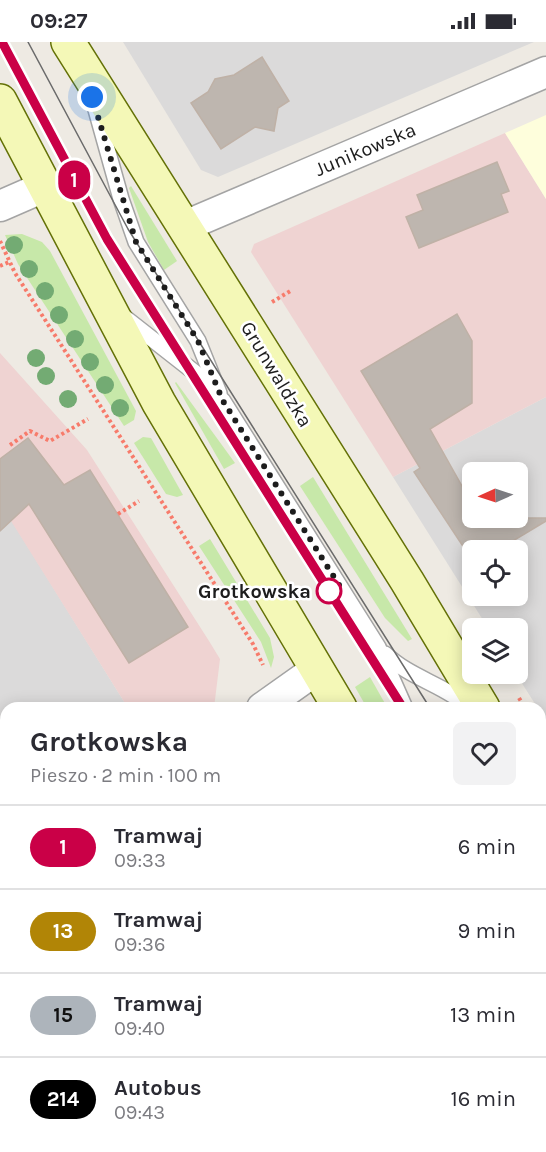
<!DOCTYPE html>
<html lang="pl">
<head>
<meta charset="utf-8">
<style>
  :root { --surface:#fff; --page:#f2f2f3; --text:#2b2b33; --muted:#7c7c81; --line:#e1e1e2 }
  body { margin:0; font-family:Karla,sans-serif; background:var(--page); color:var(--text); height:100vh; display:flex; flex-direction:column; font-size:22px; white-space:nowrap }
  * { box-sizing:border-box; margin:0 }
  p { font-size:20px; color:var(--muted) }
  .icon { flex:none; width:33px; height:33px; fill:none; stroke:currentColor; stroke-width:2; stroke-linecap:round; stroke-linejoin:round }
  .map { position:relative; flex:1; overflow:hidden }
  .panel { position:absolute; left:0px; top:660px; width:546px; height:450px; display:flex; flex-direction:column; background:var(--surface); border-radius:18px 18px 0 0; box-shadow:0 3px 15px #0003 }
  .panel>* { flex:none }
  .badge { padding:0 12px; border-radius:20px; font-size:21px; line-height:39px }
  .needle { width:39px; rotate:267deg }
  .buttons { position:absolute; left:462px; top:420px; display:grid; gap:12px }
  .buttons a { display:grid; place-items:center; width:66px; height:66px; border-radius:9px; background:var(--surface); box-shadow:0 3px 15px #0003; font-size:30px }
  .you { position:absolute; width:30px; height:30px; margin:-15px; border:4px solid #fff; border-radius:50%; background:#1a73e8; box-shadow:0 0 0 9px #1a73e833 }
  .map>.badge { position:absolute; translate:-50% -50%; box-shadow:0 0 0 3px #fff }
  .round { display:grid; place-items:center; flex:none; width:63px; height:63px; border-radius:9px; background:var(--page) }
  .headline { display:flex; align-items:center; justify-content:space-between; height:102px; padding:0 30px }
  h1 { font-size:28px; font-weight:700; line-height:45px }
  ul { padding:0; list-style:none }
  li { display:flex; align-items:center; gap:18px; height:84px; padding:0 30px; border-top:2px solid var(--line) }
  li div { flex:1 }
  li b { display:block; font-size:22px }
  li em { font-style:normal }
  li .badge { min-width:66px; font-weight:700; text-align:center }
  .status { display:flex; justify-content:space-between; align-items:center; height:42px; padding:0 30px; background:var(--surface); direction:ltr }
  .status svg { height:16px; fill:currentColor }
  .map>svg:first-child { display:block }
</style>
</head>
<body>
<div class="status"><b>09:27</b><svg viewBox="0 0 49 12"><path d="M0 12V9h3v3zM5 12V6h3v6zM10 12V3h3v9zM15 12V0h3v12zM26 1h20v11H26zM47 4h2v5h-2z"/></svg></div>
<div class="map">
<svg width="546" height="1110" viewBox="0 0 546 1110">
  <rect width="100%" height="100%" fill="#eeeae3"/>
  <g fill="#dbdada" fill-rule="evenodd">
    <path d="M 123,0 L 534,0 L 218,135 L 201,128 Z"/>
    <path d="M 546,355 L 546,679 L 516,632 L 518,586 L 488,586 L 393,435 ZM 472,430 L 518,430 L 518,476 L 472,476 ZM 472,508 L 518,508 L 518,554 L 472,554 Z"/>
    <path d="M 11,478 L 128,666 L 6,666 L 6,1104 L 468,1104 L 471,1110 L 0,1110 L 0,489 Z"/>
  </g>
  <g fill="#efd3d2">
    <path d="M 505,91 L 546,157 L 546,355 L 393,435 L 251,210 L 254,202 Z"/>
    <path d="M 0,311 L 87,408 L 209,599 L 220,617 L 214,666 L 128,666 L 11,479 L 0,489 Z"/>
  </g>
  <path fill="#fefedc" d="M 546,73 L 546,157 L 505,91 Z"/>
  <g fill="#c7e8a9">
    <path d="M 131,144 L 177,219 L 164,228 L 148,200 L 129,146 Z"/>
    <path d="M 22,192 L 42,200 L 50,209 L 136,369 L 134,378 L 124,384 L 18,222 L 5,193 Z"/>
    <path d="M 176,340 L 235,421 L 224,427 L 175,341 Z"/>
    <path d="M 143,395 L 151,396 L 183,453 L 177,455 L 166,452 L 134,401 Z"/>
    <path d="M 313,435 L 412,597 L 408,599 L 385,576 L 300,444 Z"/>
    <path d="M 210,497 L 270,596 L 274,615 L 271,626 L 261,600 L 199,504 Z"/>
    <path d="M 370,635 L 387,665 L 387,666 L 367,666 L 355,645 Z"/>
    <path d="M 540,810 L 546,820 L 546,959 L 540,949 Z"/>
  </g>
  <g fill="#beb6af" stroke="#bfb1a6" stroke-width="1.5">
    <path d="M 262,15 L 289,59 L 278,66 L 274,89 L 255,85 L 221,107 L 191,61 L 208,50 L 215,37 L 234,33 Z"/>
    <path d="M 497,120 L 509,149 L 501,152 L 508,170 L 419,206 L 406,175 L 423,168 L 417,153 Z"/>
    <path d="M 457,272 L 472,299 L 472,361 L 430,387 L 472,462 L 472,476 L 546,476 L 546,479 L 498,508 L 472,508 L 472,518 L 414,430 L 420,426 L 361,329 Z"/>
    <path d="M 28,396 L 64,443 L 90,428 L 188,585 L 129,621 L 29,462 L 0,489 L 0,417 Z"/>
  </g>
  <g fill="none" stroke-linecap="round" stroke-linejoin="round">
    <defs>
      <g id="lane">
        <path d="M 95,64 L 121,157 L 136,200 L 198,299 L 219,351"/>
        <path d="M 124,275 L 198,333 L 223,359 L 378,605 L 405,666"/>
        <path d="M 385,612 C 410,636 445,643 471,666"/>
      </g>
      <g id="street">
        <path d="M 0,164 L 46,144"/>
        <path d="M 185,184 L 546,30"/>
        <path d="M 262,666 L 317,627"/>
        <path d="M 0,892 L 6,887"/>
        <path d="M 496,1104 L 500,1110"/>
      </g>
      <g id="secondary">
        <path d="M 68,0 L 407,539 L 483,666"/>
        <path d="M 0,59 L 159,361 L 340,666"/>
        <path d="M 540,761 L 546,771"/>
        <path d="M 540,996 L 546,1006"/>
      </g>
    </defs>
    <use href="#lane" stroke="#a4a4a4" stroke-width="18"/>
    <use href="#street" stroke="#a4a4a4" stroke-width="33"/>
    <use href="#secondary" stroke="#647107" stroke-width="36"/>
    <g stroke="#f77b6b" stroke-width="4" stroke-dasharray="3 3" stroke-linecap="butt">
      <path d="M 0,199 L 15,231 L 253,602 L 263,623"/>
      <path d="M 0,224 L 9,220"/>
      <path d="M 272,260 L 292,248"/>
      <path d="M 10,403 L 30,389 L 50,399 L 88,377"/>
      <path d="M 118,472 L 139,459"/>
      <path d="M 519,656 L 525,666"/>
      <path d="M 540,690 L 546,701"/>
      <path d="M 540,1100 L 546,1109"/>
    </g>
    <use href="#lane" stroke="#fff" stroke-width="15"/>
    <use href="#street" stroke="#fff" stroke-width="30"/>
    <use href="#secondary" stroke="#f4f8b7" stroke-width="33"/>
    <g stroke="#6b6b6b" stroke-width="1.5">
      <path d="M 2,0 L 107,197 L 403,666"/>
      <path d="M 28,0 L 128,187 L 430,666"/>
      <path d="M 540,842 L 546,851"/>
      <path d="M 540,884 L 546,894"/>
    </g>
  </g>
  <g fill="#73ab73">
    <circle cx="14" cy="203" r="9"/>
    <circle cx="29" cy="227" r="9"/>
    <circle cx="45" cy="249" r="9"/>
    <circle cx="59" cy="273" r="9"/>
    <circle cx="75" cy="297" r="9"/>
    <circle cx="36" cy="316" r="9"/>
    <circle cx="90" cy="320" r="9"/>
    <circle cx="46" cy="334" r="9"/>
    <circle cx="105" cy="343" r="9"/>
    <circle cx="68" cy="357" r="9"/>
    <circle cx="120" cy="366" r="9"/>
  </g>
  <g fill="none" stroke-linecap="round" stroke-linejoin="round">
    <defs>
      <path id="line" d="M 2,0 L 107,197 L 403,666"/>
    </defs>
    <use href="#line" stroke="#fff" stroke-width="14"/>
    <use href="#line" stroke="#ca0047" stroke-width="9"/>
    <path stroke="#1d1d1d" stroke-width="6" stroke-dasharray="0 10.8" d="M 92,55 L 136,200 L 198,299 L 223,359 L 339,543 L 329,549"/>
  </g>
  <circle fill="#fff" stroke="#ca0047" stroke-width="3" cx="329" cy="549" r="12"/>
  <g text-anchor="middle" stroke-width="5" stroke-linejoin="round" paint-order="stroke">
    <g font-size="20" fill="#1d1d1d" stroke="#fff">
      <text transform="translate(365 107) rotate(-23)" y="7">Junikowska</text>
      <text transform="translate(277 332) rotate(59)" y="7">Grunwaldzka</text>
    </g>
    <g font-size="20" font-weight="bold" fill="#1d1d1d" stroke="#fff" text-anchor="end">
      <text x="311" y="556">Grotkowska</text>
    </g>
  </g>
</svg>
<div class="buttons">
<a><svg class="needle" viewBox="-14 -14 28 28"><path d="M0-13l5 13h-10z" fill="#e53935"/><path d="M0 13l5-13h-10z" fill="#7c7c81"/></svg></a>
<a><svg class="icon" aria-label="locate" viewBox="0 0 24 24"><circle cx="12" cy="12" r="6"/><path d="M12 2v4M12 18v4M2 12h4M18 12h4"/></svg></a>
<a><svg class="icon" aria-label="layers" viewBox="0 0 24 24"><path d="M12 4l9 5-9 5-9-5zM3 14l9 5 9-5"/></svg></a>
</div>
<div class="you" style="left:92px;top:55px"></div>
<b class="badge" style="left:74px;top:138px;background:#ca0047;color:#fff">1</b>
<section class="panel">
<div class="headline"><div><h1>Grotkowska</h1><p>Pieszo · 2 min · 100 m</p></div><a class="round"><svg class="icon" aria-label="heart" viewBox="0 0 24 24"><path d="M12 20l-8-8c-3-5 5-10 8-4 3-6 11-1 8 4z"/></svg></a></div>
<ul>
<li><span class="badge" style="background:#ca0047;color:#fff">1</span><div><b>Tramwaj</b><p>09:33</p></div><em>6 min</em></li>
<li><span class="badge" style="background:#b18506;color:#fff">13</span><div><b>Tramwaj</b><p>09:36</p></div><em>9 min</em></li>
<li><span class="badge" style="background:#adb4bb;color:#111">15</span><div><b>Tramwaj</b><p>09:40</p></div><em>13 min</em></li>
<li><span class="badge" style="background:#000;color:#fff">214</span><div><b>Autobus</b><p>09:43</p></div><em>16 min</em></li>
</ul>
</section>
</div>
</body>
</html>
